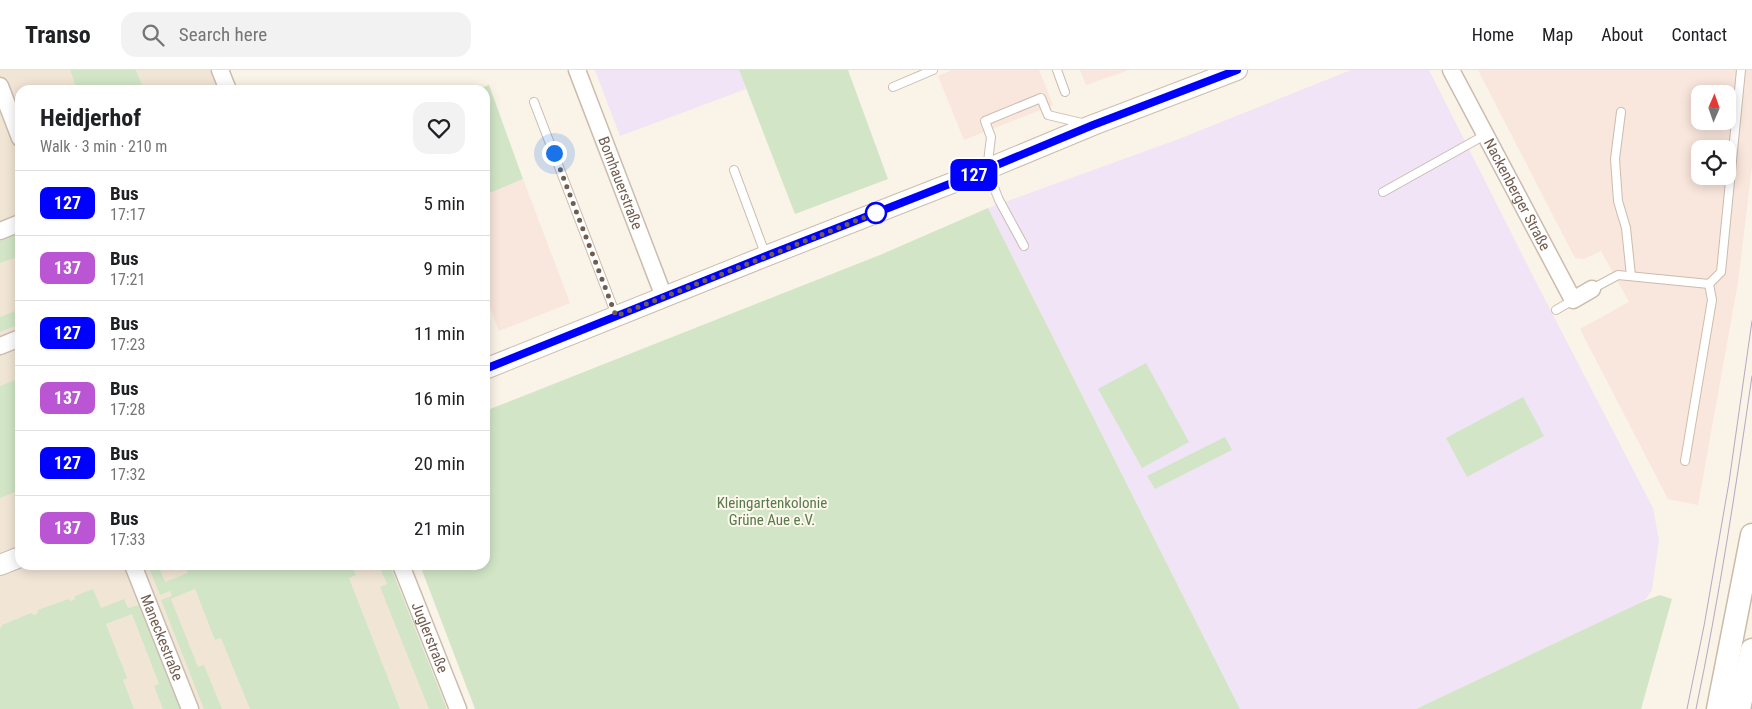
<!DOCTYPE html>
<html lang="en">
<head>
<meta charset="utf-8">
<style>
  :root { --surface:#fff; --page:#f2f2f2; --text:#202124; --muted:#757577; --line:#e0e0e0 }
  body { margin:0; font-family:"Roboto Condensed",sans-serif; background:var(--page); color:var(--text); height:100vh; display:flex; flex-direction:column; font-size:19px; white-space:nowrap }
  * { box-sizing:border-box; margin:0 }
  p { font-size:16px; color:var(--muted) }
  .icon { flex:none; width:28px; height:28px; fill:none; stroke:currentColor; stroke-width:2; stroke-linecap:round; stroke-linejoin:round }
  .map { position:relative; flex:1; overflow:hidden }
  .panel { position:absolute; left:15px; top:15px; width:475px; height:485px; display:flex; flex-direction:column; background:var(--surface); border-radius:15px; box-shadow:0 2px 12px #0003 }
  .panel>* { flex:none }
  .badge { padding:0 10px; border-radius:8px; font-size:18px; line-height:32px }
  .needle { width:32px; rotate:2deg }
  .fabs { position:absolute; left:1691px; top:15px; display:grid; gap:10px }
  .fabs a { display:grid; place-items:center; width:45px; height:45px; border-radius:10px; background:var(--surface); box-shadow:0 2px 12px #0003; font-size:25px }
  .you { position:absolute; width:25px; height:25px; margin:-12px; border:4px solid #fff; border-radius:50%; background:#1a73e8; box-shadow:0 0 0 8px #1a73e833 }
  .map>.badge { position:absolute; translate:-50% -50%; box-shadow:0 0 0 2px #fff }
  .round { display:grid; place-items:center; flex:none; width:52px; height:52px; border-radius:15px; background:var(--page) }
  .headline { display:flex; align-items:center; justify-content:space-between; height:85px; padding:0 25px }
  h1 { font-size:24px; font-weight:700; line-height:38px }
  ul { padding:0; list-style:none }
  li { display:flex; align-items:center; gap:15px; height:65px; padding:0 25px; border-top:1px solid var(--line) }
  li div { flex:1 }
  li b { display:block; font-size:19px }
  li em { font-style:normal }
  li .badge { min-width:55px; font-weight:700; text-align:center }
  header { display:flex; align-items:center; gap:30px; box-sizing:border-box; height:70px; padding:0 25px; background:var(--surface); border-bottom:1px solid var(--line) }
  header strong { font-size:24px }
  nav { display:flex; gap:28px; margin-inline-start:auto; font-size:18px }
  .search { width:350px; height:45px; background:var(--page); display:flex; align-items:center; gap:12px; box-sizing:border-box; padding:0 18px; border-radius:15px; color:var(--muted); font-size:19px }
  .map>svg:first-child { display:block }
</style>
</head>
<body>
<header>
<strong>Transo</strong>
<div class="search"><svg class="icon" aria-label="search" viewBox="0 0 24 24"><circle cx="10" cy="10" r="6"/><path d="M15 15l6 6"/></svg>Search here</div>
<nav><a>Home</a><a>Map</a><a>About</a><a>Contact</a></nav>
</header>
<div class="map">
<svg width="1752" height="639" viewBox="0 0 1752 639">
  <rect width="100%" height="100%" fill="#faf3e7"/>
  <path fill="#f1e6d6" d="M 0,0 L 221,0 L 228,20 L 20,20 L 20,495 L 383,495 L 440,639 L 0,639 Z"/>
  <g fill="#f9e6dc" fill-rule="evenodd">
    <path d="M 952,0 L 1039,0 L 1053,35 L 964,70 L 938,6 Z"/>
    <path d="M 1080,0 L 1129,0 L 1086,15 Z"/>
    <path d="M 1478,0 L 1752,0 L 1752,96 L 1738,212 L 1698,435 L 1668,429 L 1580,259 L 1629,232 L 1601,181 L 1584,189 L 1575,188 ZM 1700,24 L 1728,24 L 1728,51 L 1700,51 ZM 1700,79 L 1728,79 L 1728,106 L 1700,106 Z"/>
    <path d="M 523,109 L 570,233 L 499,261 L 485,224 L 485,125 Z"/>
  </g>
  <g fill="#f0e4f6">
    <path d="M 595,0 L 739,0 L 746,19 L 620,66 Z"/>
    <path d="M 1351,0 L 1429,0 L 1540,220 L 1653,438 L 1659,470 L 1652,520 L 1644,531 L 1416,639 L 1240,639 L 988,138 L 1179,69 Z"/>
  </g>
  <g fill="#d2e6c7">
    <path d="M 70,0 L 136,0 L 144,20 L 77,20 Z"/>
    <path d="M 739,0 L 848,0 L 888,109 L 795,144 Z"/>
    <path d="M 489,15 L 523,109 L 485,125 L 485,20 L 476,20 Z"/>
    <path d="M 988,138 L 1240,639 L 475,639 L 420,495 L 485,495 L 485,341 L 880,185 Z"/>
    <path d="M 20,163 L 20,186 L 0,193 L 0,171 Z"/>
    <path d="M 20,239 L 20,254 L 0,262 L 0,247 Z"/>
    <path d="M 1146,293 L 1189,372 L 1142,398 L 1098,319 Z"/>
    <path d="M 20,308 L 20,420 L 0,428 L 0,316 Z"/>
    <path d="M 1523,327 L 1544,366 L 1467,407 L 1446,368 Z"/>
    <path d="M 1225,367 L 1232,380 L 1155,419 L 1147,406 Z"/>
    <path d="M 148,495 L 158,495 L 165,512 L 188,503 L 185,495 L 351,495 L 356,505 L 349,508 L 400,639 L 250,639 L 221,568 L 215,570 L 195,519 L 171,529 L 198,597 L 204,595 L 222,639 L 204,639 L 161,530 L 172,526 L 170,521 L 160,525 Z"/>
    <path d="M 379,495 L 390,495 L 447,639 L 429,639 L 380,517 L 387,514 Z"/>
    <path d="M 93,519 L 101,538 L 124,529 L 128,538 L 139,535 L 180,639 L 163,639 L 154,616 L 159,614 L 132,544 L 106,554 L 127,608 L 123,610 L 134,639 L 0,639 L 0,559 L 2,555 L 31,543 L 34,545 L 37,544 L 38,540 L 68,529 L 71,531 L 74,530 L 75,526 Z"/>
    <path d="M 1660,525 L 1672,529 L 1641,639 L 1416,639 L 1644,531 Z"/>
  </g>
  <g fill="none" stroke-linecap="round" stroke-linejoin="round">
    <defs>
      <g id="service">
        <path d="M 1057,0 L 1065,22"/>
        <path d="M 893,17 L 933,0"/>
        <path d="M 534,32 L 616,245"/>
        <path d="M 1621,42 L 1615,89 L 1618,131 L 1626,158 L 1631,206"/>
        <path d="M 734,100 L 766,186"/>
        <path d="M 1383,122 L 1485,65"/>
        <path d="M 1024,176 L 999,130 L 987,100 L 991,67 L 985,51 L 1041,28 L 1048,45 L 1086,54"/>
        <path d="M 1592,219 L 1618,205 L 1709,214 L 1721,202 L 1741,0"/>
        <path d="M 1556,240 L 1573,230"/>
        <path d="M 1685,391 L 1712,230 L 1709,214"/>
      </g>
      <g id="minor">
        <path d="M 220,0 L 228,20"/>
        <path id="s1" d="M 577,0 L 664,227"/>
        <path id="s2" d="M 1451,0 L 1573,230 L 1592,219"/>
        <path d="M 0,16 L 20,68"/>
        <path d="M 0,161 L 20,153"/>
        <path d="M 0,276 L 20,268"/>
        <path id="s3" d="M 133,495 L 190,639"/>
        <path id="s4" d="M 401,495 L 458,639"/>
      </g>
      <g id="tertiary">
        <path d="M 485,299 L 766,186 L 980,102 L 1093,55 L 1237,0"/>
        <path d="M 0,495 L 20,487"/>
      </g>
      <g id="secondary">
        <path d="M 1718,639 L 1752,465"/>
        <path d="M 1739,639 L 1752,580"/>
      </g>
    </defs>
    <use href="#service" stroke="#cbbcae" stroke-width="10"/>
    <use href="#minor" stroke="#cbbcae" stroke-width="19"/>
    <use href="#tertiary" stroke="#cbbcae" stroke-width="22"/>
    <use href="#secondary" stroke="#cdbcac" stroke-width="25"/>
    <use href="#service" stroke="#fff" stroke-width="8"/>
    <use href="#minor" stroke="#fff" stroke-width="16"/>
    <use href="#tertiary" stroke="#fff" stroke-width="20"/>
    <use href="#secondary" stroke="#fff" stroke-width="22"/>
    <g stroke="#b7a6c3" stroke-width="1">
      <path d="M 1687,639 L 1704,556 L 1729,412 L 1752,251"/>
      <path d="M 1696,639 C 1719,529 1736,417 1752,306"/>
    </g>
  </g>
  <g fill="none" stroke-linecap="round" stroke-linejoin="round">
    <defs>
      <path id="line" d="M 485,299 L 766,186 L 980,102 L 1093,55 L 1237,0"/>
    </defs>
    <use href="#line" stroke="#fff" stroke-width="11"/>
    <use href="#line" stroke="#00f" stroke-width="8"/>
    <path stroke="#715c4e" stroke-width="5" stroke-dasharray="0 9" d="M 554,83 L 616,246 L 876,143"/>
  </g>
  <circle fill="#fff" stroke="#00f" stroke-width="2.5" cx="876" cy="143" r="10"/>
  <g text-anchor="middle" stroke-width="4" stroke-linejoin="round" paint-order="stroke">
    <g font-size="15" fill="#715c4e" stroke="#fdf7ed">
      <text dy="5" stroke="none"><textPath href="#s1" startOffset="121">Bomhauerstraße</textPath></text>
      <text dy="5" stroke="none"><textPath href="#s2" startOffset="141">Nackenberger Straße</textPath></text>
      <text dy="5" stroke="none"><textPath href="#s3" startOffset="78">Maneckestraße</textPath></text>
      <text dy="5" stroke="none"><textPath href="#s4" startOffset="78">Juglerstraße</textPath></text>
    </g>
    <g font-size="15" fill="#567b4a" stroke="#fdf7ed">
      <text x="772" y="438">Kleingartenkolonie<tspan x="772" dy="17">Grüne Aue e.V.</tspan></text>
    </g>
  </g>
</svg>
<div class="fabs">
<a><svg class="needle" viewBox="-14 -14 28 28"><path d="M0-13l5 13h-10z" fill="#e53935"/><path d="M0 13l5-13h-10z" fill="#757577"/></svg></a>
<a><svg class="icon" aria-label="locate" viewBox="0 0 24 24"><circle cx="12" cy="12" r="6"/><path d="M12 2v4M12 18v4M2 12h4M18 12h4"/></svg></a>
</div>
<div class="you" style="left:554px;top:83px"></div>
<b class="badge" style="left:974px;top:105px;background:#00f;color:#fff">127</b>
<section class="panel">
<div class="headline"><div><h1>Heidjerhof</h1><p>Walk · 3 min · 210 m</p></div><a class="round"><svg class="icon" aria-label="heart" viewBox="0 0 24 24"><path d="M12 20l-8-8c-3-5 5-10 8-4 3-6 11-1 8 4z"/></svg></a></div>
<ul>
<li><span class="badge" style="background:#00f;color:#fff">127</span><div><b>Bus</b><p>17:17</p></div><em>5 min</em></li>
<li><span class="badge" style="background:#ba55d3;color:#fff">137</span><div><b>Bus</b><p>17:21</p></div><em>9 min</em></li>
<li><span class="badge" style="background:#00f;color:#fff">127</span><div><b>Bus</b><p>17:23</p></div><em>11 min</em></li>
<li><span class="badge" style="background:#ba55d3;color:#fff">137</span><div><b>Bus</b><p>17:28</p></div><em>16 min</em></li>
<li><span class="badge" style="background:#00f;color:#fff">127</span><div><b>Bus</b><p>17:32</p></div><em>20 min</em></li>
<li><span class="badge" style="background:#ba55d3;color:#fff">137</span><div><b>Bus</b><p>17:33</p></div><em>21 min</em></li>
</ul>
</section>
</div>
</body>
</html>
